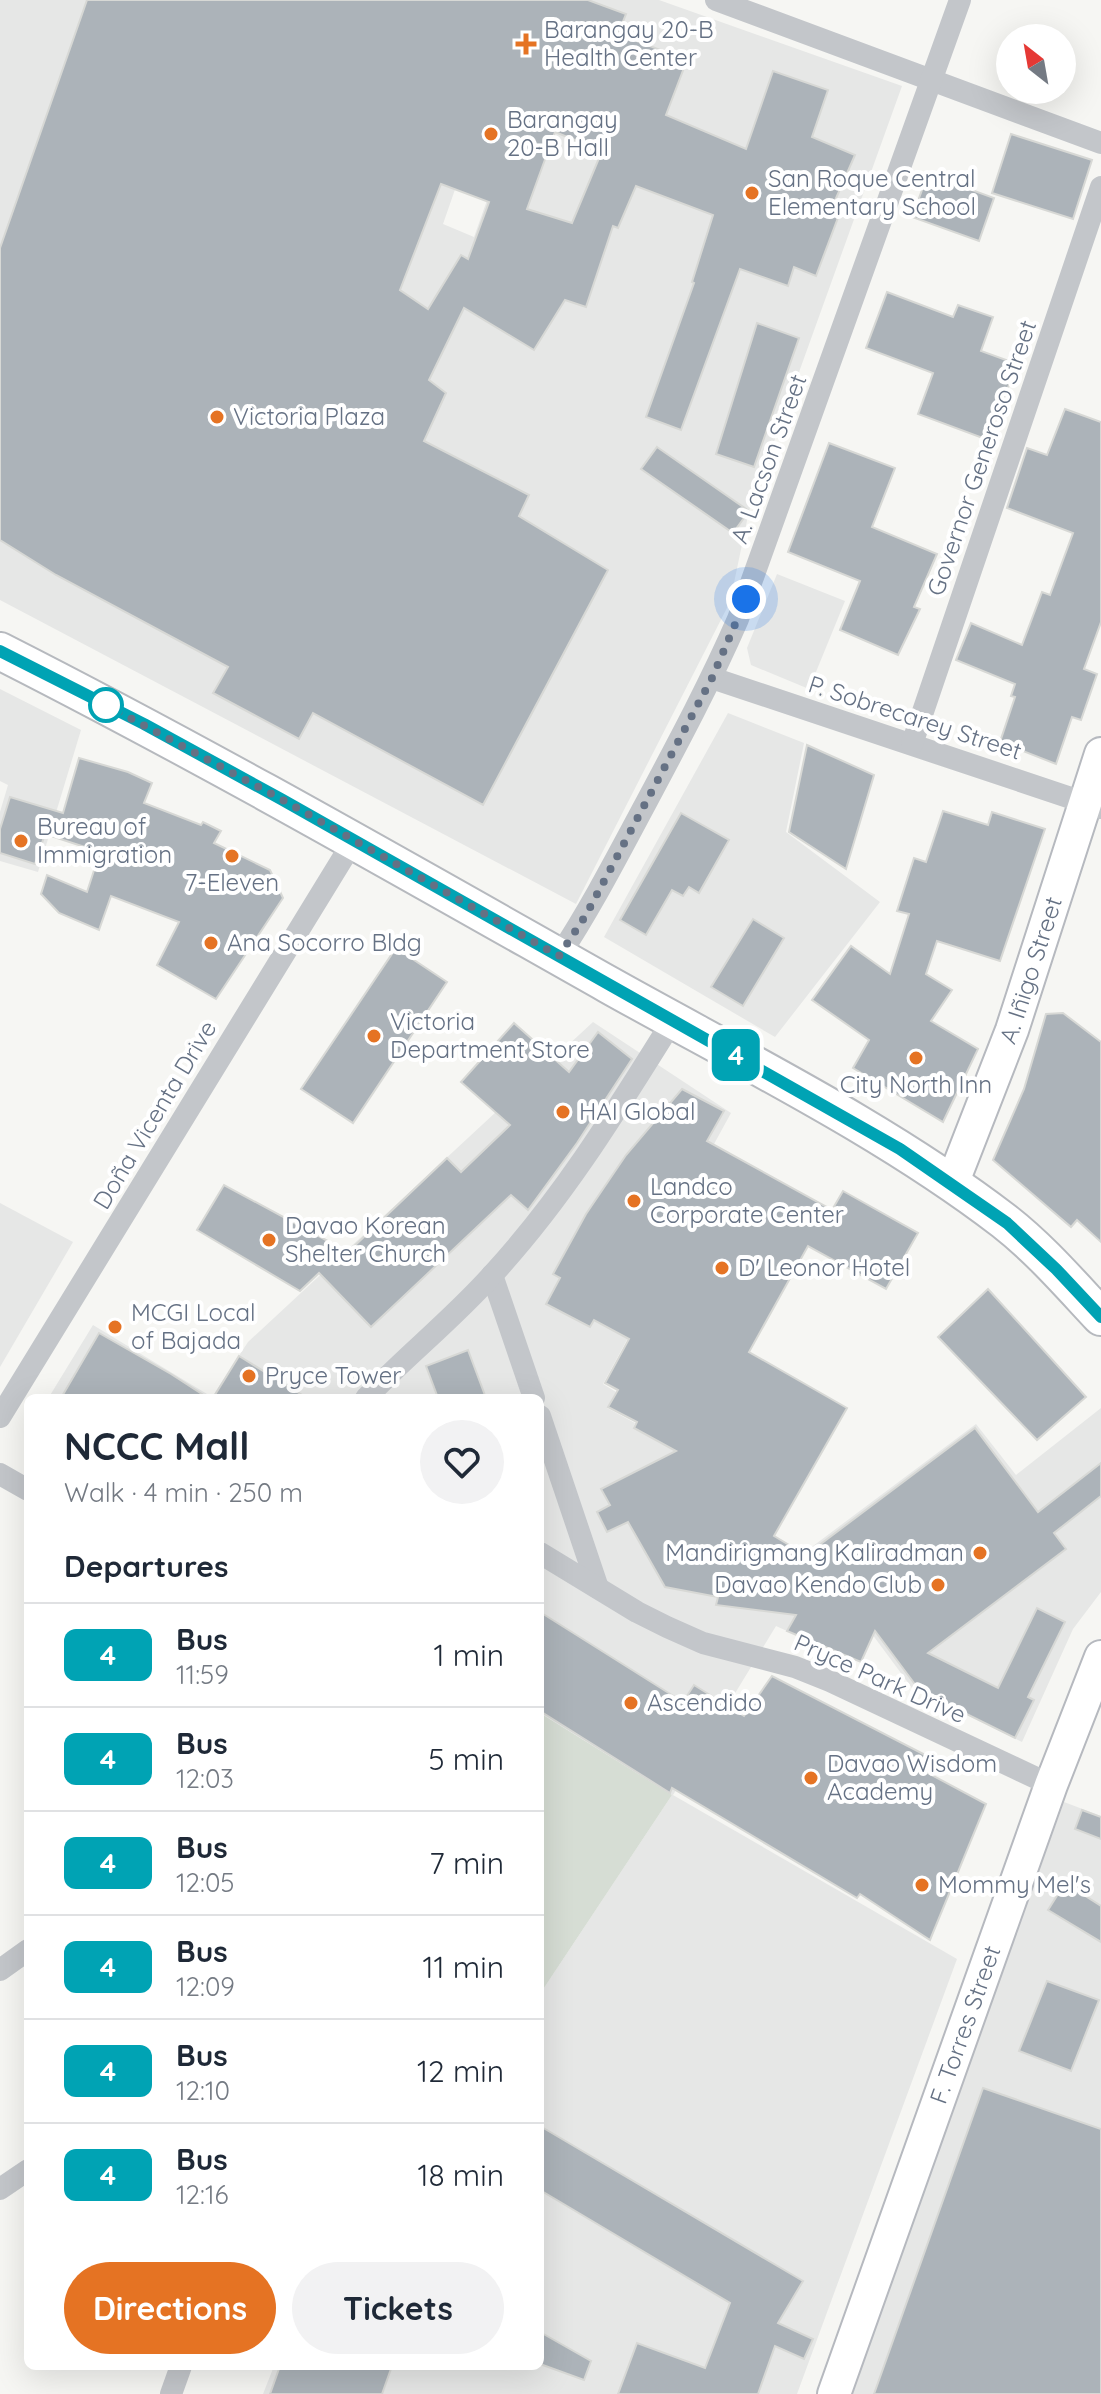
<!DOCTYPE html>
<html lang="en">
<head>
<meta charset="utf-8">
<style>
  :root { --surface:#fff; --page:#f2f2f3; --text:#1f2937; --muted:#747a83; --line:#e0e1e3; --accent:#e57323 }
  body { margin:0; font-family:Quicksand,sans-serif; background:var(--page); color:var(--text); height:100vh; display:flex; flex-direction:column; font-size:30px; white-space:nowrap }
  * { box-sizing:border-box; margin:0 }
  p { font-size:26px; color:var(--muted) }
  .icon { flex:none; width:44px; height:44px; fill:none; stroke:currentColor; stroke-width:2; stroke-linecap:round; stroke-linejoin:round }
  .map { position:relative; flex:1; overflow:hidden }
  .details { position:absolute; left:24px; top:1394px; width:520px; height:976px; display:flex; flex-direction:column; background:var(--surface); border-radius:12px; box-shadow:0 8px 32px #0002 }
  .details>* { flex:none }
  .badge { padding:0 16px; border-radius:12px; font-size:28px; line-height:52px }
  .needle { width:52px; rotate:329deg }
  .fabs { position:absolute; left:996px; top:24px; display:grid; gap:16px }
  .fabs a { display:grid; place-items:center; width:80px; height:80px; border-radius:50%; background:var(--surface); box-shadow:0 8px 32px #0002; font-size:40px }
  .you { position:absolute; width:40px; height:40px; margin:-20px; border:6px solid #fff; border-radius:50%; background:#1a73e8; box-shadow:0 0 0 12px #1a73e833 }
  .map>.badge { position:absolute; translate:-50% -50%; box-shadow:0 0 0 4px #fff }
  h2 { padding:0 40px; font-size:30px; line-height:72px }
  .round { display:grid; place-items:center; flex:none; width:84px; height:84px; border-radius:42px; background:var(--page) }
  .headline { display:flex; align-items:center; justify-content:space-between; height:136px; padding:0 40px }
  h1 { font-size:38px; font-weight:700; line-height:60px }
  .button { display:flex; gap:16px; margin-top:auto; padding:16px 40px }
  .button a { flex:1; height:92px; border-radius:48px; background:var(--accent); color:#fff; font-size:32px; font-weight:700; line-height:92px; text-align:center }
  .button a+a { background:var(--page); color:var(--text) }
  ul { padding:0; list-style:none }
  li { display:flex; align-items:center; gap:24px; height:104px; padding:0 40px; border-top:2px solid var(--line) }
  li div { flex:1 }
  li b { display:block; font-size:30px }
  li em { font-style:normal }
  li .badge { min-width:88px; font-weight:700; text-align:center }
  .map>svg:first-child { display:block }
</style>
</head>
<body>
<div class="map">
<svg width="1101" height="2394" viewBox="0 0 1101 2394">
  <rect width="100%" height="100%" fill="#f6f6f3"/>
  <g fill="#e6e7e6">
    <path d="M 0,0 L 521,0 L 443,224 L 474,237 L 558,0 L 659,0 L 902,86 L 749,511 L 730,602 L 576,904 L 0,600 Z"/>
    <path d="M 777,574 L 845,601 L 809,689 L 751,665 L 747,648 Z"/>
    <path d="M 0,689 L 81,730 L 38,872 L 0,861 L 0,812 L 8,785 L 0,781 Z"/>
    <path d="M 728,713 L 804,743 L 786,832 L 880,902 L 775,1037 L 604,937 Z"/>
    <path d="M 593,1022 L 731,1113 L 633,1292 L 648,1301 L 603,1384 L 616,1392 L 607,1408 L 635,1423 L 633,1428 L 680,1453 L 728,1506 L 795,1548 L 820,1574 L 787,1631 L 776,1626 L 673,1795 L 957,1959 L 797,2394 L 263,2394 L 274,2366 L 540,2366 L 540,1994 L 672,1795 L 540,1713 L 540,1398 L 49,1397 L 93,1325 L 212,1397 L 248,1342 Z"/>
    <path d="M 0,1203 L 73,1242 L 0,1367 Z"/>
    <path d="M 1101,1408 L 1101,1592 L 1073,1629 L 1022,1742 L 912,1688 L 809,1549 L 976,1424 L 1016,1475 Z"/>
    <path d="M 1064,1802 L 1101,1816 L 1101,2394 L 852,2394 L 975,2044 Z"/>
  </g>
  <path fill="#d6ddd4" d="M 540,1713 L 672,1795 L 540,1994 Z"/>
  <g fill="#acb3b9" stroke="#d7d8d5" stroke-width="2" fill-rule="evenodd">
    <path d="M 87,0 L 588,0 L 626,14 L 618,34 L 687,60 L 666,115 L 746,149 L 773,71 L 828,90 L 812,137 L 855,155 L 830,212 L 839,215 L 816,276 L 794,267 L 788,286 L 740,269 L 681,430 L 646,417 L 694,283 L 692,282 L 713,215 L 636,186 L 618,228 L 613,226 L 586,307 L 565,300 L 534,350 L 464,308 L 429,380 L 446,393 L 424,441 L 529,495 L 519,516 L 608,570 L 483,805 L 313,713 L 299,739 L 213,693 L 228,667 L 56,575 L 0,540 L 0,248 ZM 555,132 L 602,151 L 572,223 L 527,209 ZM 441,184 L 489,202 L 468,259 L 461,255 L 428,309 L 400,290 Z"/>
    <path d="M 1011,134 L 1092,160 L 1073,219 L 992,193 Z"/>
    <path d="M 928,174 L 994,198 L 979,241 L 912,217 Z"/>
    <path d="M 887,292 L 953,317 L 958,305 L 993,317 L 981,351 L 1017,364 L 988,440 L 918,414 L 933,373 L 866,348 Z"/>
    <path d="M 757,323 L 799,338 L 754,467 L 716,454 Z"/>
    <path d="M 1065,409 L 1101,422 L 1101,622 L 1084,669 L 1097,674 L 1081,720 L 1072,717 L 1056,764 L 1000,742 L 1015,697 L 1011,696 L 1015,684 L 956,660 L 971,623 L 1022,645 L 1042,592 L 1050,595 L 1073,533 L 1007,508 L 1027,448 L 1047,455 Z"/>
    <path d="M 829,443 L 895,468 L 872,527 L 937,554 L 914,607 L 920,609 L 898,655 L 840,630 L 860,581 L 788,552 Z"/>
    <path d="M 657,447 L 749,511 L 733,533 L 641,469 Z"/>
    <path d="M 807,745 L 874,775 L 846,869 L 789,832 Z"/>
    <path d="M 79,758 L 128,772 L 152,783 L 144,803 L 201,825 L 203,822 L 221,831 L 214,843 L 270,870 L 283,898 L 216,999 L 157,965 L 179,922 L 111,896 L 99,930 L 59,913 L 41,894 L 47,875 L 87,892 L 100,852 L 45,834 L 35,864 L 0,853 L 0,829 L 10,797 L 63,813 Z"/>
    <path d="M 943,811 L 988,825 L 992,812 L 1045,829 L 1000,961 L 937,941 L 926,974 L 952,990 L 931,1021 L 978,1049 L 943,1122 L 853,1068 L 869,1040 L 812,1000 L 851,946 L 890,974 L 909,914 L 897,911 L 914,858 L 926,862 Z"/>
    <path d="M 681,813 L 729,840 L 699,893 L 689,887 L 683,896 L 672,890 L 646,935 L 620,920 Z"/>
    <path d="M 753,919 L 784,938 L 743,1006 L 711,987 Z"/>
    <path d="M 396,948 L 447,982 L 353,1123 L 301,1089 Z"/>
    <path d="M 1063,1013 L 1101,1042 L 1101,1242 L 1077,1220 L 1071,1227 L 993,1160 L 1024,1089 L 1046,1014 Z"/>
    <path d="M 514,1023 L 569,1072 L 598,1032 L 632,1059 L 577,1143 L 528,1210 L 511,1195 L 371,1327 L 319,1273 L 300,1291 L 197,1230 L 224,1185 L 348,1252 L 447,1158 L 461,1172 L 510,1125 L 461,1082 Z"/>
    <path d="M 682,1089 L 724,1111 L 707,1141 L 832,1210 L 843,1191 L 918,1233 L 886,1289 L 808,1246 L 749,1352 L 847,1408 L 774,1536 L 806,1555 L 975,1428 L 1038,1512 L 1101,1463 L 1101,1496 L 1054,1533 L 1066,1549 L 928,1653 L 998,1688 L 1037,1608 L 1065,1622 L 1028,1697 L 1034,1700 L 1015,1738 L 920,1691 L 875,1631 L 861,1662 L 787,1631 L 796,1615 L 716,1605 L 718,1597 L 665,1587 L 628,1522 L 607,1532 L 597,1512 L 610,1505 L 601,1489 L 676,1451 L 634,1428 L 637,1422 L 608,1407 L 618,1390 L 605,1383 L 629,1339 L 594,1320 L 590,1327 L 546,1304 L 560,1278 L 553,1274 L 586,1214 L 626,1155 Z"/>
    <path d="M 988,1289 L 1086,1397 L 1037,1440 L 938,1337 Z"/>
    <path d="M 99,1333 L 171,1374 L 208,1398 L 61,1398 Z"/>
    <path d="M 468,1350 L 486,1398 L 438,1398 L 426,1366 Z"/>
    <path d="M 239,1356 L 307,1398 L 213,1398 Z"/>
    <path d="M 540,1612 L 683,1702 L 694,1685 L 744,1716 L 772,1676 L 933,1759 L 926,1772 L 986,1804 L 930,1940 L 860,1894 L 857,1898 L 672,1788 L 670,1793 L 540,1711 Z"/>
    <path d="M 1082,1810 L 1101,1817 L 1101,1839 L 1075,1829 Z"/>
    <path d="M 1065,1883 L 1101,1906 L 1101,1942 L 1048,1910 Z"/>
    <path d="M 1047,1981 L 1099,2000 L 1071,2071 L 1019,2051 Z"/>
    <path d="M 983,2088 L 1101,2129 L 1101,2394 L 874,2394 Z"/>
    <path d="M 540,2126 L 803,2281 L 778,2323 L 813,2339 L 804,2359 L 775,2346 L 758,2394 L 618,2394 L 637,2343 L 705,2368 L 730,2303 L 540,2190 Z"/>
    <path d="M 540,2332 L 591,2361 L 584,2380 L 540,2364 Z"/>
    <path d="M 280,2366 L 392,2366 L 382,2394 L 270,2394 Z"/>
  </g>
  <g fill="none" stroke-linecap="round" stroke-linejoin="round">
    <defs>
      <g id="secondary">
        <path id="s1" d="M 952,1184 L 1012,1030 L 1101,754"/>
        <path id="s2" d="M 834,2394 L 1051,1785 L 1101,1657"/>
      </g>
      <path id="primary" d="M 0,651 C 207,756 407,871 609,985 C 741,1059 884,1129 1004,1221 C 1040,1249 1070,1284 1101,1317"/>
    </defs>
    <use href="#secondary" stroke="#b6b9bf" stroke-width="36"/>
    <use href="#primary" stroke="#b6b9be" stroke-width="40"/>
    <g stroke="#c3c6ca" stroke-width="22">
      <path d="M 716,0 L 1101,143"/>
      <path d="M 712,678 L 1101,808"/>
      <path d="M 912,744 L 1101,187"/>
      <path d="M 559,956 C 592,906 619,853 647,801 C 679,741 711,681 738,619 L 960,0"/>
      <path d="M 492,1275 L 534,1398"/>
      <path d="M 366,1398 C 407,1355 454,1318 493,1274 C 564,1197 618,1108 673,1020"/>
      <path d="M 540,1416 L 598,1588"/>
      <path d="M 0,1417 L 354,840"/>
      <path d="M 0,1474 L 28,1490"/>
      <path d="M 540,1553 L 637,1612 L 667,1627 L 703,1643 L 795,1667 L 830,1681 L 1051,1785"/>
      <path d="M 0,1970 L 28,1950"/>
      <path d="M 0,2189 L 28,2170"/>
      <path d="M 171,2394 L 181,2366"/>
    </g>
    <use href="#secondary" stroke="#fff" stroke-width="32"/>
    <use href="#primary" stroke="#fff" stroke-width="36"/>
  </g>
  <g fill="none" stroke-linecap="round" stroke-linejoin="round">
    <defs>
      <path id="line" d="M 0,651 L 144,724 L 281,799 L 900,1149 L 1007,1223 L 1056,1269 L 1101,1317"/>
    </defs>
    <use href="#line" stroke="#fff" stroke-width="18"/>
    <use href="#line" stroke="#00a3b4" stroke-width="12"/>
    <path stroke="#657184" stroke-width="8" stroke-dasharray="0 14.4" d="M 106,705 L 281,799 L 559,956 L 586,915 L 712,678 L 746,599"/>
  </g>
  <g fill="#e57323" stroke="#fff" stroke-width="3">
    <path d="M522 32h8v8h8v8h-8v8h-8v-8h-8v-8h8z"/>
    <circle cx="491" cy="134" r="8"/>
    <circle cx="752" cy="193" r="8"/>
    <circle cx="217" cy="417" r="8"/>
    <circle cx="21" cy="841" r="8"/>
    <circle cx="232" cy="856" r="8"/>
    <circle cx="211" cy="943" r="8"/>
    <circle cx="374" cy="1036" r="8"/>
    <circle cx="916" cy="1058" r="8"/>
    <circle cx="563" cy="1112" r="8"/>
    <circle cx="634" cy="1201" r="8"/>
    <circle cx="269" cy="1240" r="8"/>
    <circle cx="722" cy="1268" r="8"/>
    <circle cx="115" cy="1327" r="8"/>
    <circle cx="249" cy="1376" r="8"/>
    <circle cx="980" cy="1553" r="8"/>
    <circle cx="938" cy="1585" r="8"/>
    <circle cx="631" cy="1703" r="8"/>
    <circle cx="811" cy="1778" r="8"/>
    <circle cx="922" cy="1885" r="8"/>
  </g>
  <circle fill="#fff" stroke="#00a3b4" stroke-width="4" cx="106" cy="705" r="16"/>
  <g text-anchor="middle" stroke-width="8" stroke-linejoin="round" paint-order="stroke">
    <g font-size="24" fill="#657184" stroke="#fff" text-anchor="start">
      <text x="544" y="38">Barangay 20-B<tspan x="544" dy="28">Health Center</tspan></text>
      <text x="507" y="128">Barangay<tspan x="507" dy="28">20-B Hall</tspan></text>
      <text x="768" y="187">San Roque Central<tspan x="768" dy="28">Elementary School</tspan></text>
      <text x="233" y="425">Victoria Plaza</text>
      <text x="37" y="835">Bureau of<tspan x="37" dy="28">Immigration</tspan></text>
      <text x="232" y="891" text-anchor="middle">7-Eleven</text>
      <text x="227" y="951">Ana Socorro Bldg</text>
      <text x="390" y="1030">Victoria<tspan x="390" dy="28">Department Store</tspan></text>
      <text x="916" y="1093" text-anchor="middle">City North Inn</text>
      <text x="579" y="1120">HAI Global</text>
      <text x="650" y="1195">Landco<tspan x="650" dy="28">Corporate Center</tspan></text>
      <text x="285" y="1234">Davao Korean<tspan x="285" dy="28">Shelter Church</tspan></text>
      <text x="738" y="1276">D' Leonor Hotel</text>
      <text x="131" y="1321">MCGI Local<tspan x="131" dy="28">of Bajada</tspan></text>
      <text x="265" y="1384">Pryce Tower</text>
      <text x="964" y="1561" text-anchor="end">Mandirigmang Kaliradman</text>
      <text x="922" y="1593" text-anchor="end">Davao Kendo Club</text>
      <text x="647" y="1711">Ascendido</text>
      <text x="827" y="1772">Davao Wisdom<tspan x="827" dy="28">Academy</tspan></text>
      <text x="938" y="1893">Mommy Mel's</text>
    </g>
    <g font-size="24" fill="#657184" stroke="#fff">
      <text transform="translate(982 458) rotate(-71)" y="8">Governor Generoso Street</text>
      <text transform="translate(769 459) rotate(-70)" y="8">A. Lacson Street</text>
      <text transform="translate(915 718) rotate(18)" y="8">P. Sobrecarey Street</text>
      <text dy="8" stroke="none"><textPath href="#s1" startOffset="228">A. Iñigo Street</textPath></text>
      <text transform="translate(155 1115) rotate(-59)" y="8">Doña Vicenta Drive</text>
      <text transform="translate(880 1679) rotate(24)" y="8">Pryce Park Drive</text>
      <text dy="8" stroke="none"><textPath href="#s2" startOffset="392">F. Torres Street</textPath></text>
    </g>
  </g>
</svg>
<div class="fabs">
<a><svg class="needle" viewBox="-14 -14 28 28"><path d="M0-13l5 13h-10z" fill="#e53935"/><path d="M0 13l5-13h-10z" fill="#747a83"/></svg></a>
</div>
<div class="you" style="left:746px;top:599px"></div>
<b class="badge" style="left:736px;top:1055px;background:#00a3b4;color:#fff">4</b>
<section class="details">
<div class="headline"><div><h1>NCCC Mall</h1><p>Walk · 4 min · 250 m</p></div><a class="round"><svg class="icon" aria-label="heart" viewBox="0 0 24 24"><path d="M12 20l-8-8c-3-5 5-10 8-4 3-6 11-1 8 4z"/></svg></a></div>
<h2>Departures</h2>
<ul>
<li><span class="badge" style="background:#00a3b4;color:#fff">4</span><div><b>Bus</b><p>11:59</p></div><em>1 min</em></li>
<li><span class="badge" style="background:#00a3b4;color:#fff">4</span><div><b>Bus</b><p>12:03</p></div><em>5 min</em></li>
<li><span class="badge" style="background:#00a3b4;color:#fff">4</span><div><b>Bus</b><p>12:05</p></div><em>7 min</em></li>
<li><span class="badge" style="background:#00a3b4;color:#fff">4</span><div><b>Bus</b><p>12:09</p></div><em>11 min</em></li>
<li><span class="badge" style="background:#00a3b4;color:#fff">4</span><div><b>Bus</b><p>12:10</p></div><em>12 min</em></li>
<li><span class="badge" style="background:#00a3b4;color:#fff">4</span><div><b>Bus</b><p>12:16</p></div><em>18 min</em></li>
</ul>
<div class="button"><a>Directions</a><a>Tickets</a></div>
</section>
</div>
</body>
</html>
